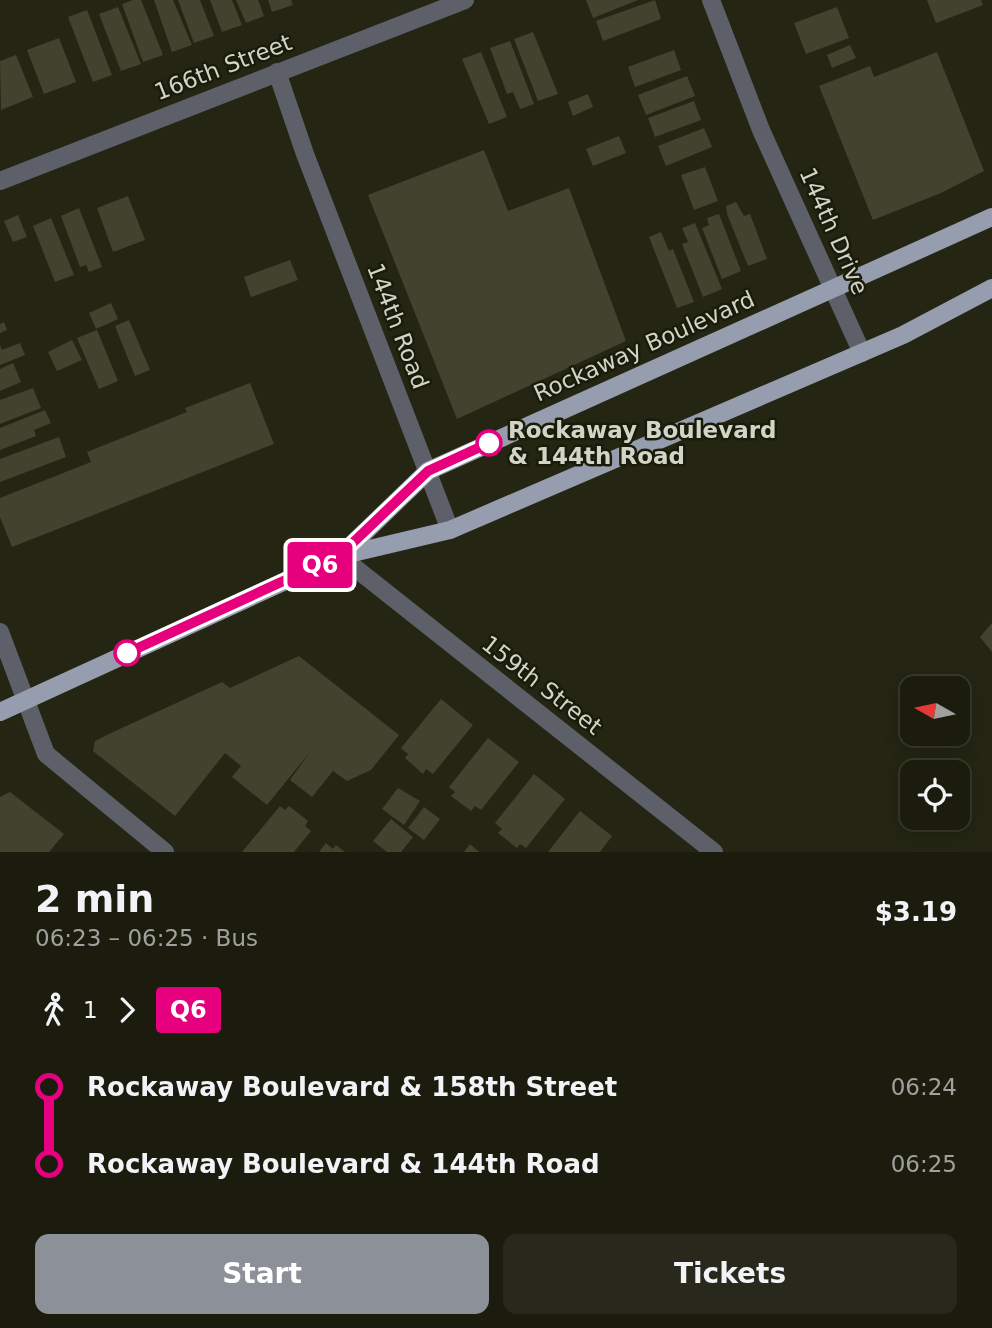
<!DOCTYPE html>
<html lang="en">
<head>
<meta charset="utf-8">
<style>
  :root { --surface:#1b1c0e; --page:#28291c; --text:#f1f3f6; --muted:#a0a19e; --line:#393a2e; --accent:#8c9099 }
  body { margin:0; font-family:"DejaVu Sans",sans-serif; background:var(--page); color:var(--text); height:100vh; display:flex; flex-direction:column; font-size:26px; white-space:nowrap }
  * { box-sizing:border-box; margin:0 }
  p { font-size:23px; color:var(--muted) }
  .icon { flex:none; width:38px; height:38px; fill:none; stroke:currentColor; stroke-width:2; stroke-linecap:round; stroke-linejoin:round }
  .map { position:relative; height:852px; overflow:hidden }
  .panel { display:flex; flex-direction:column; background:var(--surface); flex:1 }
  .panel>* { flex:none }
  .badge { padding:0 14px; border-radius:5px; font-size:24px; line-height:46px }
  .needle { width:46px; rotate:279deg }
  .fabs { position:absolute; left:900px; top:676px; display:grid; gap:14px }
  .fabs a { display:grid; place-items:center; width:70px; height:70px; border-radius:14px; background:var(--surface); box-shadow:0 4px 18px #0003,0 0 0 2px var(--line); font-size:35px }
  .map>.badge { position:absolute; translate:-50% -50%; box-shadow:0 0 0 4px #fff }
  .legs { display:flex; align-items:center; gap:10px; height:77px; padding:0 35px; font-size:23px }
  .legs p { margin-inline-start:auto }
  .head { display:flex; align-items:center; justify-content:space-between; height:119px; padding:0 35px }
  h1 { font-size:38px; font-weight:700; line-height:52px }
  .primary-button { display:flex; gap:14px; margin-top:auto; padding:14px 35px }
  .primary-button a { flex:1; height:80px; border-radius:14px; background:var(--accent); color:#fff; font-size:28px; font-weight:700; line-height:80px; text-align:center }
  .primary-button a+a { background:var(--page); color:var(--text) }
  ul { padding:0 35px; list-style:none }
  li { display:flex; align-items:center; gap:24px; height:77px; font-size:26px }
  li i { display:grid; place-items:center; width:10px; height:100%; margin:0 9px; background:currentColor }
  li i::after { content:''; width:18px; height:18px; margin:-9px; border:5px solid; border-radius:50%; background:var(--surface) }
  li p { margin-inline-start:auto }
  li:first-child i { background:linear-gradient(#0000 50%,currentColor 0) }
  li:last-child i { background:linear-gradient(currentColor 50%,#0000 0) }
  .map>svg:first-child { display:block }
</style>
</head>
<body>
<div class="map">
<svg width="992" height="852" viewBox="0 0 992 852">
  <rect width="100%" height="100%" fill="#242613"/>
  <g fill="#41432f">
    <path d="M 133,0 L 141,0 L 163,55 L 143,62 L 122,4 Z"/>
    <path d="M 154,0 L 173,0 L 192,45 L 172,52 Z"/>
    <path d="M 178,0 L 200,0 L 214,36 L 194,43 Z"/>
    <path d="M 210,0 L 232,0 L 242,25 L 222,32 Z"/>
    <path d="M 236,0 L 258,0 L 264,16 L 246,23 Z"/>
    <path d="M 268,0 L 291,0 L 293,5 L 272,12 Z"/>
    <path d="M 586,0 L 638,0 L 593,18 Z"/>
    <path d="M 655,0 L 661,19 L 603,41 L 596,21 Z"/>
    <path d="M 927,0 L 981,0 L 983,5 L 936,23 Z"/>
    <path d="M 118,7 L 141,64 L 121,71 L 99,14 Z"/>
    <path d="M 837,7 L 849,38 L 806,54 L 794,23 Z"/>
    <path d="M 87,10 L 112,75 L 93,82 L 68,17 Z"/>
    <path d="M 533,32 L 558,94 L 538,101 L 514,39 Z"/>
    <path d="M 59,38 L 76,82 L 44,94 L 27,50 Z"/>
    <path d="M 510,41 L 534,104 L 520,109 L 513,92 L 507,94 L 490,48 Z"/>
    <path d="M 850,45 L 856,58 L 832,68 L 827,55 Z"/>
    <path d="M 674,50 L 681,70 L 635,87 L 628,67 Z"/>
    <path d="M 481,52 L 507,117 L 489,124 L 462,59 Z"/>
    <path d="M 937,52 L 984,171 L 941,193 L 873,220 L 819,86 L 870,66 L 874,77 Z"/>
    <path d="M 16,55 L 33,97 L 1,110 L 0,61 Z"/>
    <path d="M 687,76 L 695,96 L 646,115 L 638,95 Z"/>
    <path d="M 588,94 L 593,107 L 573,116 L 568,102 Z"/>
    <path d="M 694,101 L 701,120 L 655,137 L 648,118 Z"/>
    <path d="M 704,128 L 712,147 L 666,166 L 658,146 Z"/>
    <path d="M 619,136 L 626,153 L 593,166 L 586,149 Z"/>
    <path d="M 484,150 L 508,211 L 569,188 L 626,341 L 457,419 L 368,195 Z"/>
    <path d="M 705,167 L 718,201 L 694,210 L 681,175 Z"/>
    <path d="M 128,196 L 145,240 L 113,252 L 97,208 Z"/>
    <path d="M 736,202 L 744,216 L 750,214 L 767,259 L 748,266 L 727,214 L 726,206 Z"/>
    <path d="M 79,208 L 102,267 L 89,272 L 86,265 L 80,267 L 61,216 Z"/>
    <path d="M 719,214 L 741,271 L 722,279 L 702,228 L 709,225 L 707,218 Z"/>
    <path d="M 18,215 L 27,237 L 13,242 L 4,221 Z"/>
    <path d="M 51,218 L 74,275 L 55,282 L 33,226 Z"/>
    <path d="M 695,223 L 722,289 L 703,297 L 682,244 L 688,242 L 682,228 Z"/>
    <path d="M 661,232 L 669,251 L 673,249 L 694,302 L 677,308 L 649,237 Z"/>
    <path d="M 290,260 L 298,280 L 251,297 L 244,277 Z"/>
    <path d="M 111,303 L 118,319 L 96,329 L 89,313 Z"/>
    <path d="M 129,320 L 150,370 L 135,376 L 115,326 Z"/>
    <path d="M 4,322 L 7,330 L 0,333 L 0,324 Z"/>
    <path d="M 97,330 L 118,381 L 99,389 L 77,338 Z"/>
    <path d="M 72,340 L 82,360 L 57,371 L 48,352 Z"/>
    <path d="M 20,343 L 25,355 L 0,365 L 0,345 L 2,350 Z"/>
    <path d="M 13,363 L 21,382 L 0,391 L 0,369 Z"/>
    <path d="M 250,383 L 274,444 L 12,547 L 0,517 L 0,498 L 91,462 L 87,452 L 187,412 L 185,408 Z"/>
    <path d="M 33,388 L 41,408 L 0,424 L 0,400 Z"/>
    <path d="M 45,410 L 51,423 L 34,430 L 36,436 L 0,450 L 0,428 Z"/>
    <path d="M 59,437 L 66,457 L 0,482 L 0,459 Z"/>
    <path d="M 992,623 L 992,652 L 980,637 Z"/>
    <path d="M 299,656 L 399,735 L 371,770 L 347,781 L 333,771 L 312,797 L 290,780 L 310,752 L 267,805 L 232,777 L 241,766 L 225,753 L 175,816 L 93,751 L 95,741 L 111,733 L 222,682 L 230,688 Z"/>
    <path d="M 441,699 L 473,725 L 433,774 L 426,769 L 423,774 L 405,758 L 408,754 L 401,748 Z"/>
    <path d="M 488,738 L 519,762 L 481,810 L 475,806 L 471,811 L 451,796 L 455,792 L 449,787 Z"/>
    <path d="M 534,774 L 565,799 L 526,848 L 520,844 L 517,848 L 498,833 L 502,829 L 495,823 Z"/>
    <path d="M 398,788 L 420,801 L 404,825 L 382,809 Z"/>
    <path d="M 10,792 L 64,834 L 49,852 L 0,852 L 0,797 Z"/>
    <path d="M 280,806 L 285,810 L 289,806 L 308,821 L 305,826 L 311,831 L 294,852 L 242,852 Z"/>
    <path d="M 424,807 L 440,819 L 424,840 L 408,828 Z"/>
    <path d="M 580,811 L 612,836 L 600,852 L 548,852 Z"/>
    <path d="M 391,819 L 413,837 L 401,852 L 387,852 L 373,841 Z"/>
    <path d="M 326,843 L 333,849 L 336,845 L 345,852 L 319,852 Z"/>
    <path d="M 470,844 L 479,852 L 464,852 Z"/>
  </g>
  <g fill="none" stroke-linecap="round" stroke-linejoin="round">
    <g stroke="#5d6069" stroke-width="18">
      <path d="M 711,0 L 761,130 L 862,353"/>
      <path d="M 277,72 L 305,154 L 450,530"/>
      <path d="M 0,181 L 465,0"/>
      <path d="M 340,556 L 714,852"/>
      <path d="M 0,632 L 46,754 L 165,852"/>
    </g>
    <g stroke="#969dae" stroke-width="18">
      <path d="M 340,556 L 428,471 L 992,217"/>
      <path d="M 0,712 L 340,556 L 450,530 L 903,335 L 992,288"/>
    </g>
  </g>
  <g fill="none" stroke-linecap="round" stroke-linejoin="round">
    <defs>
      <path id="line-1" d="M 127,653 L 340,555 L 428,471 L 489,443"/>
    </defs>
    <use href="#line-1" stroke="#fff" stroke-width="16"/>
    <use href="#line-1" stroke="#e6007e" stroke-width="10"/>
  </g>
  <g fill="#fff" stroke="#e6007e" stroke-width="3.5">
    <circle cx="489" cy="443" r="12"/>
    <circle cx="127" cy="653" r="12"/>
  </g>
  <g text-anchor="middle" stroke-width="5" stroke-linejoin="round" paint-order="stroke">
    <g font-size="23" fill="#d2d4c8" stroke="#1a1c0a">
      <text transform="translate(223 67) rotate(-21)" y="8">166th Street</text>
      <text transform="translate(834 231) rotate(66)" y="8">144th Drive</text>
      <text transform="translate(398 326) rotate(69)" y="8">144th Road</text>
      <text transform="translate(644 346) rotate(-24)" y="8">Rockaway Boulevard</text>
      <text transform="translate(542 685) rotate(38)" y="8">159th Street</text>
    </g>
    <g font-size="23" font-weight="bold" fill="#d2d4c8" stroke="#1a1c0a" text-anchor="start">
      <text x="508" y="438">Rockaway Boulevard<tspan x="508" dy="26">&amp; 144th Road</tspan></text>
    </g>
  </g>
</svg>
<div class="fabs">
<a><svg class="needle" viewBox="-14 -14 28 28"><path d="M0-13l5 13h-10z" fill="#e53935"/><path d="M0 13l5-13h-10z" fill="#a0a19e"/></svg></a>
<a><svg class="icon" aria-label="locate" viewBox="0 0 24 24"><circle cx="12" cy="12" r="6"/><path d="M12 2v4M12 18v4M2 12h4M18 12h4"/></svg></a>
</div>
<b class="badge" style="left:320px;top:565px;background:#e6007e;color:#fff">Q6</b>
</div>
<section class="panel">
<div class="head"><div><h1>2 min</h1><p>06:23 – 06:25 · Bus</p></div><b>$3.19</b></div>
<div class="legs"><svg class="icon" aria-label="walk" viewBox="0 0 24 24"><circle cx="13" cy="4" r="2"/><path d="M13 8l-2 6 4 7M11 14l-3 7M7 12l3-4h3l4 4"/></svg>1<svg class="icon" aria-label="forward" viewBox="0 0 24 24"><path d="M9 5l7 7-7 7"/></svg><b class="badge" style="background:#e6007e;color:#fff">Q6</b></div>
<ul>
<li><i style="color:#e6007e"></i><b>Rockaway Boulevard &amp; 158th Street</b><p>06:24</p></li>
<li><i style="color:#e6007e"></i><b>Rockaway Boulevard &amp; 144th Road</b><p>06:25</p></li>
</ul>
<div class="primary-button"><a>Start</a><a>Tickets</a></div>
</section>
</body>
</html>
